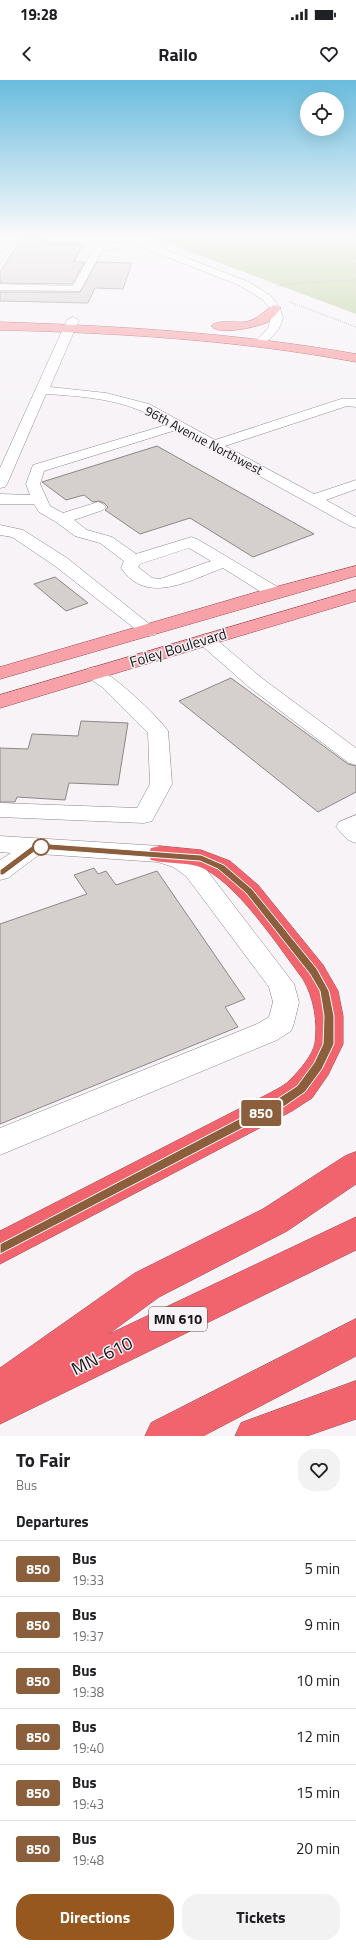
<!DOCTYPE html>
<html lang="en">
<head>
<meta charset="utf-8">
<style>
  :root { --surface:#fff; --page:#f2f2f2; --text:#202124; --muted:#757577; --line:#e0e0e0; --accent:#96581e }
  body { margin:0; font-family:"Titillium Web",sans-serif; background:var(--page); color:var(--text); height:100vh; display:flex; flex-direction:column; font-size:15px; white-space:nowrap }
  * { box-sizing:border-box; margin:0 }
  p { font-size:13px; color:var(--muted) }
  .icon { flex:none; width:22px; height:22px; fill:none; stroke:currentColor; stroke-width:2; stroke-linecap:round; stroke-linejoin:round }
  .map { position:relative; height:1356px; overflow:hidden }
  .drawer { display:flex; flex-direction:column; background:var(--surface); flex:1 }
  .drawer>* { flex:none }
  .badge { padding:0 8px; border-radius:3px; font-size:14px; line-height:26px }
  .fabs { position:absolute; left:300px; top:12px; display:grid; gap:8px }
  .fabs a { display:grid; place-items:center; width:44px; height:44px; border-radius:50%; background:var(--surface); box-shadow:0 4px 16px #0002; font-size:20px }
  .map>.badge { position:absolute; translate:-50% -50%; box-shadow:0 0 0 2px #fff }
  h2 { padding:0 16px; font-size:15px; line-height:36px }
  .round { display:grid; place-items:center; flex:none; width:42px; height:42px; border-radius:16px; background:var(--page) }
  .summary { display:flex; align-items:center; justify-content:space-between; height:68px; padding:0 16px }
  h1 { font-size:19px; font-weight:700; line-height:30px }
  .primary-button { display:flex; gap:8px; margin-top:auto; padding:8px 16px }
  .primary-button a { flex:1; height:46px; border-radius:16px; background:var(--accent); color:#fff; font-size:16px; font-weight:700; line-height:46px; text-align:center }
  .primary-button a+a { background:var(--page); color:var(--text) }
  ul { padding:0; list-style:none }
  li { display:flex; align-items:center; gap:12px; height:56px; padding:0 16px; border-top:1px solid var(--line) }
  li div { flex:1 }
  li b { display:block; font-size:15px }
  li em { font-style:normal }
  li .badge { min-width:44px; font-weight:700; text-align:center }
  .status { display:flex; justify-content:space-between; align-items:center; height:28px; padding:0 20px; background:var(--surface); direction:ltr }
  .status svg { height:11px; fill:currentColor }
  header { display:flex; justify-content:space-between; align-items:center; height:52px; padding:0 16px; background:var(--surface); font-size:18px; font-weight:700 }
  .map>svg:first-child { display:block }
</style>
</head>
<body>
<div class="status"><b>19:28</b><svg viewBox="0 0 49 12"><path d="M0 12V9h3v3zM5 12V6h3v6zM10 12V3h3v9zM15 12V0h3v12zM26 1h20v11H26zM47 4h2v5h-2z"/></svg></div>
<header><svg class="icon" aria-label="back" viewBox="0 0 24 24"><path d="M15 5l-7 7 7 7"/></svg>Railo<svg class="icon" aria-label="heart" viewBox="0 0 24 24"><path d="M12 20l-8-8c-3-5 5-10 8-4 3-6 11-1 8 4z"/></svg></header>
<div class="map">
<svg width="356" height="1356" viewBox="0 0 356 1356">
  <rect width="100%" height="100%" fill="#f7f3f7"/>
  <path fill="#b6cb92" d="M 151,157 L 356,157 L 356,234 Z"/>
  <g fill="#d5cfce" stroke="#8d8887">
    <path d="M 23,157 L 48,157 L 45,163 L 83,164 L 74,182 L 85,182 L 72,204 L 0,203 L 0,192 Z"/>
    <path d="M 97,182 L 132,183 L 123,209 L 95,208 L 88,223 L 0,221 L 0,212 L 80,212 Z"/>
    <path d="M 157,366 L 314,454 L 253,477 L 190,438 L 140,454 L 105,430 L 108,427 L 104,423 L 99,421 L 93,422 L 84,415 L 66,420 L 42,402 Z"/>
    <path d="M 55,497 L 88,523 L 66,531 L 34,504 Z"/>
    <path d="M 231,598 L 348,684 L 356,686 L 356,712 L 318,732 L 179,621 Z"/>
    <path d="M 81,641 L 128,643 L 118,705 L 69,703 L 65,720 L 17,717 L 15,722 L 0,722 L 0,668 L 28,669 L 32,654 L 78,656 Z"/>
    <path d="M 94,788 L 98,794 L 106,791 L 116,805 L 157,791 L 245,919 L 225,927 L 238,947 L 0,1044 L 0,844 L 87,814 L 74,795 Z"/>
  </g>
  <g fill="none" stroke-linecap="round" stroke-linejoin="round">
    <defs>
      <g id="minor">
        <path d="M 3,157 L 12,157 L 3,171 L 0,172 L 0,162 Z"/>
        <path d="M 120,157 L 138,159 L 249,202 L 271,216 L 280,228 L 283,238 L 279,249 L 265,264 L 257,264 L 255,262 L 268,248 L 271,238 L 270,228 L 263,220 L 241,206 L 134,164 L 103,171 L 100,174 L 80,211 L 0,210 L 0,204 L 73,206 L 93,170 L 97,167 L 125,161 Z"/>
        <path d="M 73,237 L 79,240 L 50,307 L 106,313 L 149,324 L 215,360 L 341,319 L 356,319 L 356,327 L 347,326 L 225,366 L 314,414 L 356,400 L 356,409 L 326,420 L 356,437 L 356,448 L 350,446 L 176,350 L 44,391 L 40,404 L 50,426 L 63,433 L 98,422 L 103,424 L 106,427 L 103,430 L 74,440 L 87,450 L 112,457 L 136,474 L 185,459 L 191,457 L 197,459 L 281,509 L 284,513 L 281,517 L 275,518 L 269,517 L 223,488 C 190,500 147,526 121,488 L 124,481 L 100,463 L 75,456 L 56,442 L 39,432 L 34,424 L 0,424 L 0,414 L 30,415 L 26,404 L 33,385 L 166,345 C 157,340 148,333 139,330 C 110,318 77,316 46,314 L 7,404 L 5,407 L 0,408 L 0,388 L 67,240 ZM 189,468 L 211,481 L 160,499 L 152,498 L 138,487 L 140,484 Z"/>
        <path d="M 0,445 L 23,450 L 67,478 L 158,551 L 155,555 L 149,556 L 143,555 L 55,486 L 12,457 L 0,455 Z"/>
        <path d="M 206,554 L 212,556 L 263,599 L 356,668 L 356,685 L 349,683 L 249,607 L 200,564 L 197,560 L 200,556 Z"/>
        <path d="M 94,587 C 111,592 158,636 168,651 L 172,704 L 152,741 L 144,743 L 0,737 L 0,723 L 137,728 L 150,704 L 148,653 L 102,607 L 87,597 L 84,593 L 87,589 Z"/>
        <path d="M 356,735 L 356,763 L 348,760 L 336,747 L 339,742 Z"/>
        <path d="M 0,756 L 160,766 L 189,775 L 202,784 L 294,904 L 299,922 L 294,943 L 291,951 L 277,960 L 0,1075 L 0,1048 L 257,944 L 269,937 L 273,922 L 269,907 L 186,796 L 173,787 L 158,782 L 40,774 L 8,798 L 0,800 L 0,780 L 11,773 L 0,772 Z"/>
      </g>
      <g id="major">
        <path d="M 275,225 L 281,228 C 277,233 273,238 268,242 C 258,247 218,256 211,246 C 216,239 236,243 245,242 C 261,239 266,227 275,225 Z"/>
        <path d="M 0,242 C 120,246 238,253 356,274 L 356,282 C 238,260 120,253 0,250 Z"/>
        <path d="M 356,486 L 356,496 L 0,599 L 0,587 L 260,511 Z"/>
        <path d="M 356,510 L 356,521 L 0,628 L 0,615 Z"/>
      </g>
      <g id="highway">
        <path d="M 160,766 L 201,770 L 230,781 L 258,805 L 323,885 L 338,911 L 343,936 L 343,964 L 328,995 L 312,1018 L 292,1031 L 0,1184 L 0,1151 L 270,1013 C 277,1009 286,1005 291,999 C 299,991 313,975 315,963 C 318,942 314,918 303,899 C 280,869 234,797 197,786 C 182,782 166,784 151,780 L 148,774 L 151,768 Z"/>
        <path d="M 356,1072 L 356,1104 L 287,1151 L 159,1217 L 107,1255 L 356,1137 L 356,1170 L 0,1344 L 0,1288 L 135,1193 L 263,1129 L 345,1076 Z"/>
        <path d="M 356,1239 L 356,1276 L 203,1356 L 145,1356 L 151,1343 Z"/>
        <path d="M 356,1301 L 356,1339 L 307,1356 L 235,1356 L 241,1343 Z"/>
      </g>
    </defs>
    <use href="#minor" stroke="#8b888b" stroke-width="1"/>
    <use href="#major" stroke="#a54950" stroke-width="1"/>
    <use href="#highway" stroke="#a54950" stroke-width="1"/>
    <g stroke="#848184" stroke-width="1.5" stroke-dasharray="0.5 1.5" stroke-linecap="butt">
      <path d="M 347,157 L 351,161 L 349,170 L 356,180"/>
      <path d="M 276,206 L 297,203 L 356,200"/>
      <path d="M 290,222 L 356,247"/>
    </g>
    <use href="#minor" fill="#fff" fill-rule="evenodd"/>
    <use href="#major" fill="#f7a2a8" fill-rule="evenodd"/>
    <use href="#highway" fill="#f1646e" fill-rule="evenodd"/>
  </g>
  <linearGradient id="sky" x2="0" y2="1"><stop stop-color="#69bcde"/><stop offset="0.45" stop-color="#fbfafb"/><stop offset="1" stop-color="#fbfafb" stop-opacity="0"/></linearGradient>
  <rect width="356" height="347" fill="url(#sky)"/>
  <path fill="#8b5e3c" stroke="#fff" d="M 36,763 L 201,775 L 224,785 L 252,809 L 317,889 L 329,911 L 334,936 L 334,964 L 322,989 L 305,1012 L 285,1026 L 0,1174 L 0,1164 L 277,1019 L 297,1006 L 314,983 L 323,964 L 324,936 L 320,911 L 310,894 L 246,813 L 218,789 L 200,781 L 38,769 L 3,795 L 0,795 L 0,790 Z"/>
  <circle fill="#fff" stroke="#8b5e3c" stroke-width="2" cx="41" cy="767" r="8"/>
  <g text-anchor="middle" stroke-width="3" stroke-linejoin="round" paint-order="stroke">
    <g font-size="13" fill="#181618" stroke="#f7f3f7">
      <text transform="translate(204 360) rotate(28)" y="5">96th Avenue Northwest</text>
    </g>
    <rect fill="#f7f3f7" stroke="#5b585b" stroke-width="1" x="149" y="1227" width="58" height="24" rx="3"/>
    <g font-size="14" font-weight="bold" fill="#181618">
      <text x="178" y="1244">MN 610</text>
    </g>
    <g font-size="15" fill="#181618" stroke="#f7f3f7">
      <text transform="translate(178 568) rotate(-17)" y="5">Foley Boulevard</text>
    </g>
    <g font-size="18" fill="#181618" stroke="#f7f3f7">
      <text transform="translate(102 1276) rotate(-26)" y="6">MN-610</text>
    </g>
  </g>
</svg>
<div class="fabs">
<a><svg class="icon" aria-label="locate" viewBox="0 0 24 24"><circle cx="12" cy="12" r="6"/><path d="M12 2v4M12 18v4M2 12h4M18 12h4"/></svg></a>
</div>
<b class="badge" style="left:261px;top:1033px;background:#8b5e3c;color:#fff">850</b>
</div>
<section class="drawer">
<div class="summary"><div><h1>To Fair</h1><p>Bus</p></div><a class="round"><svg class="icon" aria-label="heart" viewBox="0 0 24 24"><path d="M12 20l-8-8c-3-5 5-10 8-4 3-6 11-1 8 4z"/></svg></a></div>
<h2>Departures</h2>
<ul>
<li><span class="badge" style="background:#8b5e3c;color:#fff">850</span><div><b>Bus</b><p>19:33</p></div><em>5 min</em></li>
<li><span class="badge" style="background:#8b5e3c;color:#fff">850</span><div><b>Bus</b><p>19:37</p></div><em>9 min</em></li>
<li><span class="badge" style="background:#8b5e3c;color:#fff">850</span><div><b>Bus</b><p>19:38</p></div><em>10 min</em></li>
<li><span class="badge" style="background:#8b5e3c;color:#fff">850</span><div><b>Bus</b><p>19:40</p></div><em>12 min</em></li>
<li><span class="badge" style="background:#8b5e3c;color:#fff">850</span><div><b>Bus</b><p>19:43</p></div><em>15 min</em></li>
<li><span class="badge" style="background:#8b5e3c;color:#fff">850</span><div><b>Bus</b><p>19:48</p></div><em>20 min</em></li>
</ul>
<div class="primary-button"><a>Directions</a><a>Tickets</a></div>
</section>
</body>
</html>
